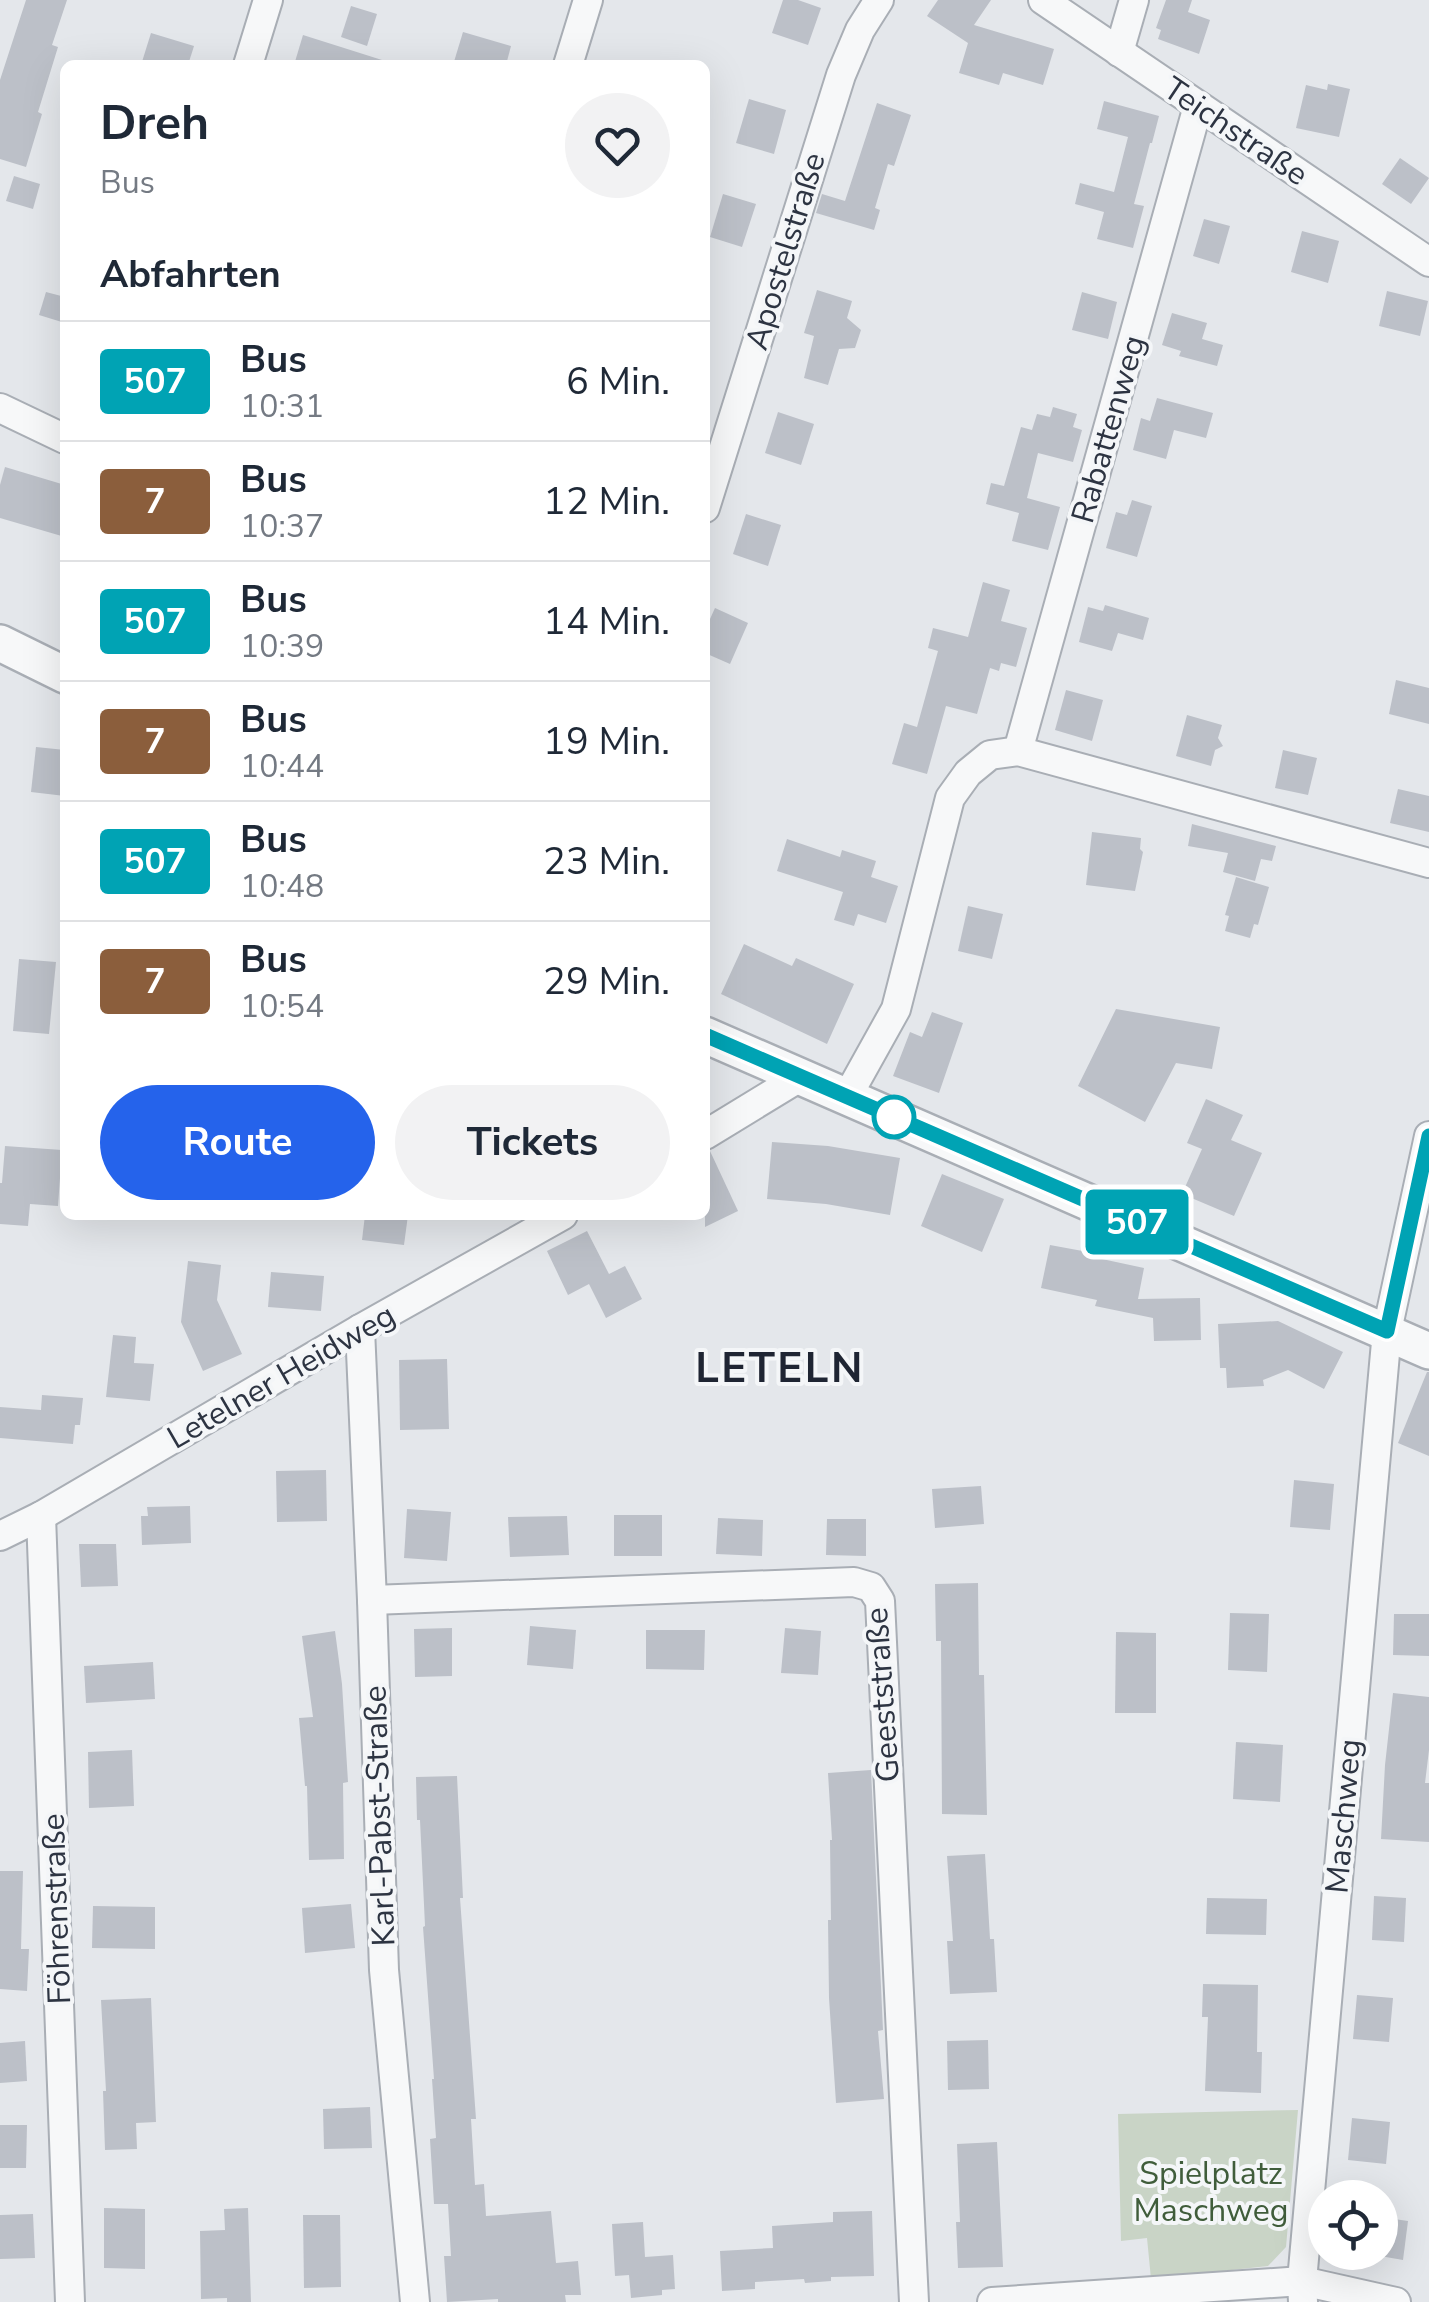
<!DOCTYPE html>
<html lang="de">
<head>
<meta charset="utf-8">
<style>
  :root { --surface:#fff; --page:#f2f2f3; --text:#1f2937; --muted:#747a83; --line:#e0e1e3; --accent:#2563eb }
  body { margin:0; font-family:"Nunito Sans",sans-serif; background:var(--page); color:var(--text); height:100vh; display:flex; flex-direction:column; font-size:38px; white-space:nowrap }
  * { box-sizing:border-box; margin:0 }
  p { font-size:32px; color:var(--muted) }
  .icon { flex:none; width:55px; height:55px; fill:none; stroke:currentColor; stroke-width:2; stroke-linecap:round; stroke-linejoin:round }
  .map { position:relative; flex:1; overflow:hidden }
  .side { position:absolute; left:60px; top:60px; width:650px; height:1160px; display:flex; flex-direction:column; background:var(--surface); border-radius:15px; box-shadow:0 10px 40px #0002 }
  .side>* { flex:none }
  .badge { padding:0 20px; border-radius:8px; font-size:35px; line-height:65px }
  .fabs { position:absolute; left:1308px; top:2180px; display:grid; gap:20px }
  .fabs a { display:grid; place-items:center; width:90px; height:90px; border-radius:50%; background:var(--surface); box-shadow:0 10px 40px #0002; font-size:50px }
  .map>.badge { position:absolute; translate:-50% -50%; box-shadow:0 0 0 5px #fff }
  h2 { padding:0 40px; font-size:38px; line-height:90px }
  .round { display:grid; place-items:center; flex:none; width:105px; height:105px; border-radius:52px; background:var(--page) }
  .headline { display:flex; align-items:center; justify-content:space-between; height:170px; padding:0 40px }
  h1 { font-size:48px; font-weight:700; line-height:75px }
  .cta { display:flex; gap:20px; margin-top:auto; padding:20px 40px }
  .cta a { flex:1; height:115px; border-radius:60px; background:var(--accent); color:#fff; font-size:40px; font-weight:700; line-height:115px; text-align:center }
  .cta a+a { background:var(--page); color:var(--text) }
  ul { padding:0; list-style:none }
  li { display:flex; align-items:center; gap:30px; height:120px; padding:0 40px; border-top:2px solid var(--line) }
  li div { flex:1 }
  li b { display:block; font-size:38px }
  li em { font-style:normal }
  li .badge { min-width:110px; font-weight:700; text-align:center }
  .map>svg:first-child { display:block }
</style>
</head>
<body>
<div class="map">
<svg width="1429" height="2302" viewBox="0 0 1429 2302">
  <rect width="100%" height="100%" fill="#e4e7eb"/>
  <path fill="#c9d4c6" d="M 1298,2110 L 1286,2247 L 1268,2266 L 1151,2279 L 1147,2238 L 1121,2241 L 1118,2114 Z"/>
  <g fill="#bcc0c8">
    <path d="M 26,0 L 67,0 L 52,45 L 58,47 L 38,112 L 42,114 L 26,167 L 0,159 L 0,80 Z"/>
    <path d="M 783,0 L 798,0 L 821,8 L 808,45 L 772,33 Z"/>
    <path d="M 938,0 L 991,0 L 974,25 L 1054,49 L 1043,85 L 1003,73 L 999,85 L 959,73 L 968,43 L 927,16 Z"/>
    <path d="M 1166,0 L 1192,0 L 1188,12 L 1210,20 L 1199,54 L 1158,39 L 1161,30 L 1156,28 Z"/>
    <path d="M 351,6 L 377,14 L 367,46 L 341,37 Z"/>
    <path d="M 463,32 L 511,46 L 506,65 L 453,65 Z"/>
    <path d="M 151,33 L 194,46 L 188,65 L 141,65 Z"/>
    <path d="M 303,35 L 382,60 L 381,65 L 294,65 Z"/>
    <path d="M 1328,84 L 1350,89 L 1339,137 L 1296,128 L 1306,85 L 1327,90 Z"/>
    <path d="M 749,99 L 786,110 L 774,154 L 736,143 Z"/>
    <path d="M 1104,101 L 1159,116 L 1152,143 L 1150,143 L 1134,204 L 1144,206 L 1133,248 L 1097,239 L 1104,212 L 1075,204 L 1080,183 L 1114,192 L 1128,137 L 1097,129 Z"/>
    <path d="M 877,103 L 911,115 L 894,166 L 888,164 L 875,208 L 880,210 L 874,230 L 816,213 L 822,194 L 845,201 Z"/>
    <path d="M 1400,158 L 1429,178 L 1411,204 L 1382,184 Z"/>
    <path d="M 14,176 L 40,184 L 33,209 L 6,201 Z"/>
    <path d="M 723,194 L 756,204 L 742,247 L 710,237 Z"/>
    <path d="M 1204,219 L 1230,226 L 1219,264 L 1193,256 Z"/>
    <path d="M 1302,231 L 1339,241 L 1328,283 L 1291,272 Z"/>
    <path d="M 817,290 L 852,301 L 847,318 L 861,330 L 855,348 L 839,349 L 828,385 L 804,378 L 814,336 L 804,333 Z"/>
    <path d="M 1387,291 L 1428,301 L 1420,336 L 1379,326 Z"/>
    <path d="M 46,292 L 65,297 L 65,323 L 39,315 Z"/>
    <path d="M 1082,292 L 1117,302 L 1108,339 L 1072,330 Z"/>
    <path d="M 1172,313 L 1207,323 L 1202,339 L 1223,345 L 1217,366 L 1179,356 L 1181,351 L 1162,345 Z"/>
    <path d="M 1157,398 L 1213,413 L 1206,438 L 1174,430 L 1166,459 L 1133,450 L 1141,418 L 1150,421 Z"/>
    <path d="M 1053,407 L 1077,414 L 1073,427 L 1082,430 L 1073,462 L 1038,453 L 1027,498 L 1060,507 L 1048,550 L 1012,541 L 1019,513 L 986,504 L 991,483 L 1004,486 L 1021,427 L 1032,430 L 1037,414 L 1050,417 Z"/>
    <path d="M 778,412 L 814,424 L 801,465 L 765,453 Z"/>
    <path d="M 5,467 L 65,485 L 65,537 L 0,518 L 0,485 Z"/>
    <path d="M 1132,500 L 1152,506 L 1137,557 L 1106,548 L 1116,512 L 1127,515 Z"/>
    <path d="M 746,514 L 781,525 L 768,566 L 733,554 Z"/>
    <path d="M 983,582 L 1010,590 L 1001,621 L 1027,628 L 1016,667 L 1001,663 L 999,671 L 990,668 L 977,714 L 946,706 L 927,774 L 892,764 L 904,723 L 917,727 L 938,651 L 928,648 L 933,628 L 968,637 Z"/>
    <path d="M 1105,605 L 1149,618 L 1143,640 L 1118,633 L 1112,651 L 1079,642 L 1088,607 L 1103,611 Z"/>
    <path d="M 715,608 L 748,623 L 730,664 L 705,653 L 705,630 Z"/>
    <path d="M 1396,680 L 1429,688 L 1429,724 L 1389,714 Z"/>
    <path d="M 1066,690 L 1103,700 L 1092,741 L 1055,730 Z"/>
    <path d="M 1187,715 L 1222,725 L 1218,738 L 1223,746 L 1215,750 L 1211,766 L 1176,756 Z"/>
    <path d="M 36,747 L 65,750 L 65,796 L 31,792 Z"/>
    <path d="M 1283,750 L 1317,758 L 1308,795 L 1275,788 Z"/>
    <path d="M 1398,789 L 1429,796 L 1429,832 L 1390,823 Z"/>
    <path d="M 1192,824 L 1276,846 L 1272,861 L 1261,859 L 1255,881 L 1223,872 L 1228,853 L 1188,846 Z"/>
    <path d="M 1092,832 L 1141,838 L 1140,849 L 1143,852 L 1135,891 L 1086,885 Z"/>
    <path d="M 787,839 L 840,857 L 842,850 L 876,861 L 871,877 L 898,886 L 886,923 L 858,914 L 854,926 L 834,920 L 843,892 L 777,871 Z"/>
    <path d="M 1236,877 L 1269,887 L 1258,925 L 1254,924 L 1250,938 L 1225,931 L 1229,916 L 1225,915 Z"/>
    <path d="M 968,906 L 1003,914 L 992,959 L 958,951 Z"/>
    <path d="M 744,944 L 792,966 L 796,958 L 854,984 L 827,1044 L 721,994 Z"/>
    <path d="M 19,959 L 56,962 L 49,1034 L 13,1031 Z"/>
    <path d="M 1116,1009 L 1220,1027 L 1212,1069 L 1176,1063 L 1145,1122 L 1078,1086 Z"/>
    <path d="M 932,1012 L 963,1023 L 939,1093 L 893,1076 L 910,1032 L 922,1037 Z"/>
    <path d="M 1206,1099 L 1243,1115 L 1231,1140 L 1262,1153 L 1234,1216 L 1182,1194 L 1202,1149 L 1187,1143 Z"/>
    <path d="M 772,1142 L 828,1146 L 900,1158 L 890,1215 L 826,1204 L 767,1199 Z"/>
    <path d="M 5,1146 L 62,1150 L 58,1206 L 30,1204 L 28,1226 L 0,1224 L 0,1183 L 2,1183 Z"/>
    <path d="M 710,1151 L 738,1211 L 705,1227 L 705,1152 Z"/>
    <path d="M 942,1174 L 1004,1199 L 982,1252 L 921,1226 Z"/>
    <path d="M 365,1215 L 408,1215 L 404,1245 L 362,1240 Z"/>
    <path d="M 587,1231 L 609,1274 L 625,1266 L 642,1299 L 606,1318 L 589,1284 L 568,1295 L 547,1251 Z"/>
    <path d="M 1050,1245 L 1088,1252 L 1088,1256 L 1144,1268 L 1138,1299 L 1200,1298 L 1201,1340 L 1154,1341 L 1153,1318 L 1095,1306 L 1097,1300 L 1041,1288 Z"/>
    <path d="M 188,1261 L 221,1265 L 217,1300 L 242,1354 L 203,1371 L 181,1322 Z"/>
    <path d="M 271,1272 L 324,1276 L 321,1311 L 268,1307 Z"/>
    <path d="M 1278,1321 L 1343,1352 L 1324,1389 L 1288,1370 L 1263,1380 L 1264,1386 L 1227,1388 L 1226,1368 L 1220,1368 L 1218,1324 Z"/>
    <path d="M 113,1335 L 136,1337 L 134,1363 L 154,1364 L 150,1401 L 106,1397 Z"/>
    <path d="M 447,1359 L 449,1429 L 400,1430 L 399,1360 Z"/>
    <path d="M 1427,1372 L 1429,1372 L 1429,1456 L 1398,1443 Z"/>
    <path d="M 42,1395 L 83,1398 L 80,1425 L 75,1425 L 73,1444 L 0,1438 L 0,1407 L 41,1410 Z"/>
    <path d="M 326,1470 L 327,1521 L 277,1522 L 276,1471 Z"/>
    <path d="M 1294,1480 L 1334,1484 L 1330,1530 L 1290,1527 Z"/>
    <path d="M 981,1486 L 984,1524 L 935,1528 L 932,1489 Z"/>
    <path d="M 190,1506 L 191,1543 L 142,1545 L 141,1516 L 148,1516 L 147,1507 Z"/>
    <path d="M 407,1509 L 451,1512 L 447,1561 L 404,1558 Z"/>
    <rect x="614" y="1515" width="48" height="41"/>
    <path d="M 567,1516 L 569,1555 L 510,1557 L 508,1517 Z"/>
    <path d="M 718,1518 L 763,1520 L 762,1556 L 716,1554 Z"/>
    <path d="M 827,1519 L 866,1519 L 866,1556 L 826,1555 Z"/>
    <path d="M 79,1544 L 116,1544 L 118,1586 L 81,1587 Z"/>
    <path d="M 978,1583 L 979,1675 L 984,1675 L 987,1815 L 942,1814 L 941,1641 L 936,1641 L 935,1584 Z"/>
    <path d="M 1230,1613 L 1269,1614 L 1267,1672 L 1228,1670 Z"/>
    <path d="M 1394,1614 L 1429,1614 L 1429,1656 L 1393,1655 Z"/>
    <path d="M 530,1626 L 576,1630 L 573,1669 L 527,1665 Z"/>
    <path d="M 452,1628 L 452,1676 L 415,1677 L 414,1629 Z"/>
    <path d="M 785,1628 L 821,1631 L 818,1675 L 781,1673 Z"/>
    <path d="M 646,1630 L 705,1630 L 704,1670 L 646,1669 Z"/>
    <path d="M 335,1631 L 342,1684 L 348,1782 L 343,1783 L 344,1859 L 309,1860 L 307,1786 L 305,1786 L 299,1718 L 313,1717 L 302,1636 Z"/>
    <path d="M 1116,1632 L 1156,1633 L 1156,1713 L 1115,1713 Z"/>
    <path d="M 153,1662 L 155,1699 L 86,1703 L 84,1666 Z"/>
    <path d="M 1393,1693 L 1429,1697 L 1429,1750 L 1425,1783 L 1429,1783 L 1429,1842 L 1381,1839 L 1385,1765 Z"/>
    <path d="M 1236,1742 L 1283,1745 L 1280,1802 L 1233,1799 Z"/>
    <path d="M 132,1750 L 134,1806 L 89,1808 L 88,1752 Z"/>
    <path d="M 871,1770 L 883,2030 L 878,2031 L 884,2099 L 836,2103 L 829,1998 L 828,1920 L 831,1920 L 830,1840 L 832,1840 L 828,1773 Z"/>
    <path d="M 457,1776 L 463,1898 L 460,1898 L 476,2119 L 471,2119 L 475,2185 L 484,2184 L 486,2216 L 551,2211 L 556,2263 L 578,2261 L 581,2295 L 565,2295 L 566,2302 L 498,2302 L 498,2299 L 447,2302 L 444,2256 L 451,2256 L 448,2204 L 434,2204 L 430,2139 L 436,2138 L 432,2079 L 434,2079 L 423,1927 L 425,1926 L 420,1820 L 417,1820 L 416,1777 Z"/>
    <path d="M 985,1854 L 990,1939 L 994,1939 L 997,1992 L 950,1994 L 947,1941 L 953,1941 L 947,1856 Z"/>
    <path d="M 0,1871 L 23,1871 L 21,1949 L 29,1949 L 27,1991 L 0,1989 Z"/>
    <path d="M 1374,1896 L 1406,1898 L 1404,1942 L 1372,1940 Z"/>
    <path d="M 1207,1898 L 1267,1899 L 1266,1935 L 1206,1934 Z"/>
    <path d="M 351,1904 L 355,1948 L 305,1953 L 302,1908 Z"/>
    <path d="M 93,1906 L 155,1907 L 155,1949 L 92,1948 Z"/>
    <path d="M 1203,1984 L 1258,1985 L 1257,2052 L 1262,2052 L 1261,2093 L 1205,2091 L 1208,2017 L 1202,2017 Z"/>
    <path d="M 1357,1995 L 1393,1998 L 1389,2042 L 1353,2039 Z"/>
    <path d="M 151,1998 L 156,2122 L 136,2123 L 137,2149 L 105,2150 L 103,2091 L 106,2091 L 101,2000 Z"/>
    <path d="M 988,2040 L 989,2089 L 948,2090 L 947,2041 Z"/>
    <path d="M 25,2041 L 27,2081 L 0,2083 L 0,2043 Z"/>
    <path d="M 370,2107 L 372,2148 L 324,2149 L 323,2109 Z"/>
    <path d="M 1352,2118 L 1390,2122 L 1386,2164 L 1348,2160 Z"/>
    <path d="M 0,2125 L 27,2125 L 26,2168 L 0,2168 Z"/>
    <path d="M 997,2142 L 1003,2267 L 958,2268 L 956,2222 L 960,2222 L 957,2144 Z"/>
    <path d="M 104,2208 L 145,2209 L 145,2269 L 104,2268 Z"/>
    <path d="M 248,2208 L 251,2302 L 227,2302 L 227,2298 L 201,2299 L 200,2231 L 225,2230 L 224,2209 Z"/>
    <path d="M 872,2211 L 874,2276 L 831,2277 L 831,2281 L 805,2283 L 804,2279 L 755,2282 L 755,2289 L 722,2291 L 720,2251 L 773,2248 L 772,2226 L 833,2222 L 833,2212 Z"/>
    <path d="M 33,2214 L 35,2258 L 0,2259 L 0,2215 Z"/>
    <path d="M 303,2215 L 340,2215 L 341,2287 L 304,2288 Z"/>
    <path d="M 1380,2217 L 1408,2221 L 1403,2260 L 1380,2256 Z"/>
    <path d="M 643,2222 L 645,2257 L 673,2255 L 675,2289 L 662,2290 L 662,2295 L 631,2298 L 629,2275 L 615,2276 L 612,2224 Z"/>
  </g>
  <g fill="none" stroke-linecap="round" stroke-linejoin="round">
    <defs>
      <g id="minor">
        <path d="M 1043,0 L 1429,262"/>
        <path d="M 1119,52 L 1134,0"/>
        <path d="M 248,65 L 268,0"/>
        <path d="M 568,65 L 588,0"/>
        <path d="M 0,408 L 65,439"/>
        <path d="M 705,508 L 841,75 L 860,30 L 879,0"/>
        <path d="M 1018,751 L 1198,106"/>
        <path d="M 847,1097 L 896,1009 L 950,798 L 968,773 L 990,755 L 1018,751 L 1429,863"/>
        <path d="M 705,1135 L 800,1077"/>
        <path d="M 360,1329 L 372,1600 L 384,1970 L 415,2302"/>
        <path d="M 41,1516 L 70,2302"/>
        <path d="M 0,1536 L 41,1516 L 360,1329 L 563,1215"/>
        <path d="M 372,1600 L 854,1582 L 871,1587 L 880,1601 L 914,2302"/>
        <path d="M 992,2302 L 1302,2281 L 1396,2302"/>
        <path d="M 1303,2302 L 1302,2281 L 1387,1331 L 1429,1136"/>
      </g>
      <g id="tertiary">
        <path d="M 0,643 L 65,675"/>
        <path d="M 705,1035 L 1429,1351"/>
      </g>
    </defs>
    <use href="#minor" stroke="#a9aeb5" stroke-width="32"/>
    <use href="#tertiary" stroke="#a9aeb5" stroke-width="40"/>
    <use href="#minor" stroke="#f7f8f9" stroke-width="28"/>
    <use href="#tertiary" stroke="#f7f8f9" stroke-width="35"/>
  </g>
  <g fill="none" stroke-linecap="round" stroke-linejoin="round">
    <defs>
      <path id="line" d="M 705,1035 L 1387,1331 L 1429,1136"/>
    </defs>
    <use href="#line" stroke="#fff" stroke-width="22"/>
    <use href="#line" stroke="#00a3b4" stroke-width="15"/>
  </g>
  <circle fill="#fff" stroke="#00a3b4" stroke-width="5" cx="894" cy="1117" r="20"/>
  <g text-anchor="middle" stroke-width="8" stroke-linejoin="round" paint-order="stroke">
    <g font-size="32" fill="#2d3442" stroke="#f4f6f8">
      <text transform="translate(1236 131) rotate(34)" y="11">Teichstraße</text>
      <text transform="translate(785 251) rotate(-73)" y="11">Apostelstraße</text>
      <text transform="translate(1108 429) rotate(-74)" y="11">Rabattenweg</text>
      <text transform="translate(281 1376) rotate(-30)" y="11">Letelner Heidweg</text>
      <text transform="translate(882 1695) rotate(-94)" y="11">Geeststraße</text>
      <text transform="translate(379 1816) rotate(-92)" y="11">Karl-Pabst-Straße</text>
      <text transform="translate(1343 1816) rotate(-85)" y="11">Maschweg</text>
      <text transform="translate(56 1909) rotate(-92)" y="11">Föhrenstraße</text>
    </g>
    <g font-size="32" fill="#405d3b" stroke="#f4f6f8">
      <text x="1211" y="2184">Spielplatz<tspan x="1211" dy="37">Maschweg</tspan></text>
    </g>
    <g font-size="42" font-weight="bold" letter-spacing="2.5" fill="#1f2533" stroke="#f4f6f8">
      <text x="780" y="1382">LETELN</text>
    </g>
  </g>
</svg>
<div class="fabs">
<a><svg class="icon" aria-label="locate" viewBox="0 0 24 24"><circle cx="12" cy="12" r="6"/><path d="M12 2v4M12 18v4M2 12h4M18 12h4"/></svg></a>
</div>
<b class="badge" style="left:1137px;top:1222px;background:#00a3b4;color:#fff">507</b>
<section class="side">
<div class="headline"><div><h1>Dreh</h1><p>Bus</p></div><a class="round"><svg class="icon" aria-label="heart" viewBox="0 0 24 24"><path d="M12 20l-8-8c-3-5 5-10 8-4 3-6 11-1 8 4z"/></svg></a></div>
<h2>Abfahrten</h2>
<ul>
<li><span class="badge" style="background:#00a3b4;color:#fff">507</span><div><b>Bus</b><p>10:31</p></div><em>6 Min.</em></li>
<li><span class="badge" style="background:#8b5e3c;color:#fff">7</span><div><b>Bus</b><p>10:37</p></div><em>12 Min.</em></li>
<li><span class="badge" style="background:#00a3b4;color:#fff">507</span><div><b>Bus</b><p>10:39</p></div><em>14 Min.</em></li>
<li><span class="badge" style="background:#8b5e3c;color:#fff">7</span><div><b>Bus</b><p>10:44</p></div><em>19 Min.</em></li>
<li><span class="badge" style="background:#00a3b4;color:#fff">507</span><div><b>Bus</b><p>10:48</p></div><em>23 Min.</em></li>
<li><span class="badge" style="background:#8b5e3c;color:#fff">7</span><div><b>Bus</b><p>10:54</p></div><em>29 Min.</em></li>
</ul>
<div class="cta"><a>Route</a><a>Tickets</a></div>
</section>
</div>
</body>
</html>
